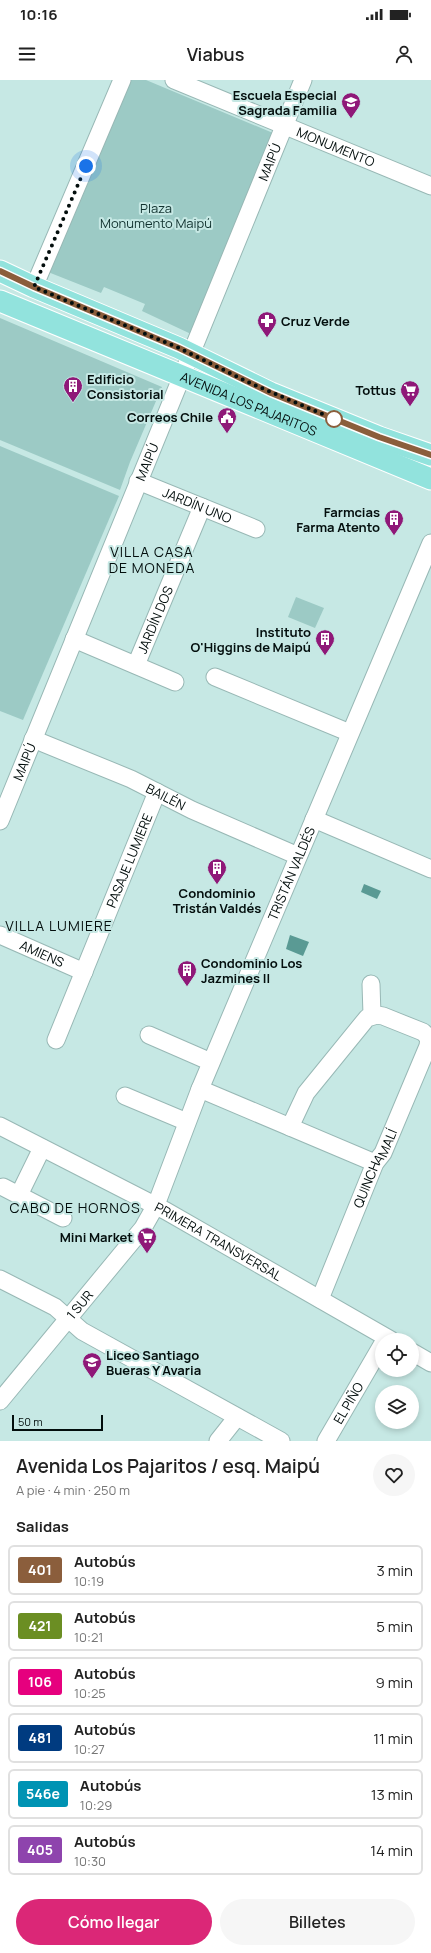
<!DOCTYPE html>
<html lang="es">
<head>
<meta charset="utf-8">
<style>
  :root { --surface:#fff; --page:#f6f6f6; --text:#222; --muted:#767676; --line:#e0e0e0; --accent:#db2777 }
  body { margin:0; font-family:Manrope,sans-serif; background:var(--page); color:var(--text); height:100vh; display:flex; flex-direction:column; font-size:15px; white-space:nowrap }
  * { box-sizing:border-box; margin:0 }
  p { font-size:13px; color:var(--muted) }
  .icon { flex:none; width:22px; height:22px; fill:none; stroke:currentColor; stroke-width:2; stroke-linecap:round; stroke-linejoin:round }
  .map { position:relative; height:1361px; overflow:hidden }
  .panel { display:flex; flex-direction:column; background:var(--surface); flex:1 }
  .panel>* { flex:none }
  .badge { padding:0 8px; border-radius:3px; font-size:14px; line-height:26px }
  .fabs { position:absolute; left:375px; top:1253px; display:grid; gap:8px }
  .fabs a { display:grid; place-items:center; width:44px; height:44px; border-radius:50%; background:var(--surface); box-shadow:0 2px 6px #0003; font-size:20px }
  .scale { position:absolute; left:12px; bottom:10px; width:91px; box-sizing:border-box; padding-left:4px; border:2px solid #030e0d; border-top:0; font-size:11px; line-height:14px; white-space:nowrap; color:#030e0d; -webkit-text-stroke:3px #c6e8e4; paint-order:stroke }
  .you { position:absolute; width:20px; height:20px; margin:-10px; border:3px solid #fff; border-radius:50%; background:#1a73e8; box-shadow:0 0 0 6px #1a73e833 }
  .map>.badge { position:absolute; translate:-50% -50%; box-shadow:0 0 0 2px #fff }
  h2 { padding:0 16px; font-size:15px; line-height:36px }
  .round { display:grid; place-items:center; flex:none; width:42px; height:42px; border-radius:21px; background:var(--page) }
  .head { display:flex; align-items:center; justify-content:space-between; height:68px; padding:0 16px }
  h1 { font-size:19px; font-weight:600; line-height:30px }
  .primary-button { display:flex; gap:8px; margin-top:auto; padding:8px 16px }
  .primary-button a { flex:1; height:46px; border-radius:24px; background:var(--accent); color:#fff; font-size:16px; font-weight:600; line-height:46px; text-align:center }
  .primary-button a+a { background:var(--page); color:var(--text) }
  ul { padding:0; list-style:none }
  li { display:flex; align-items:center; gap:12px; height:50px; margin:0 8px 6px; padding:0 8px; border:2px solid var(--line); border-radius:6px }
  li div { flex:1 }
  li b { display:block; font-size:15px }
  li em { font-style:normal }
  li .badge { min-width:44px; font-weight:700; text-align:center }
  .status { display:flex; justify-content:space-between; align-items:center; height:28px; padding:0 20px; background:var(--surface); direction:ltr }
  .status svg { height:11px; fill:currentColor }
  header { display:flex; justify-content:space-between; align-items:center; height:52px; padding:0 16px; background:var(--surface); font-size:18px; font-weight:600 }
  .map>svg:first-child { display:block }
</style>
</head>
<body>
<div class="status"><b>10:16</b><svg viewBox="0 0 49 12"><path d="M0 12V9h3v3zM5 12V6h3v6zM10 12V3h3v9zM15 12V0h3v12zM26 1h20v11H26zM47 4h2v5h-2z"/></svg></div>
<header><svg class="icon" aria-label="menu" viewBox="0 0 24 24"><path d="M4 6h16M4 12h16M4 18h16"/></svg>Viabus<svg class="icon" aria-label="person" viewBox="0 0 24 24"><circle cx="12" cy="8" r="4"/><path d="M4 21q1-7 8-7t8 7"/></svg></header>
<div class="map">
<svg width="431" height="1361" viewBox="0 0 431 1361">
  <rect width="100%" height="100%" fill="#c6e8e4"/>
  <g fill="#9ccac5">
    <path d="M 128,0 L 146,0 L 273,53 L 191,254 L 142,231 L 145,224 L 104,207 L 101,213 L 48,192 Z"/>
    <path d="M 0,238 L 162,307 L 130,382 L 120,410 L 0,360 Z"/>
    <path d="M 0,366 L 119,416 L 23,640 L 0,631 Z"/>
    <path d="M 296,517 L 324,528 L 315,548 L 288,537 Z"/>
  </g>
  <g fill="#5a9a94">
    <path d="M 364,804 L 381,811 L 377,819 L 361,812 Z"/>
    <path d="M 290,855 L 309,862 L 303,876 L 286,869 Z"/>
  </g>
  <g fill="none" stroke-linecap="round" stroke-linejoin="round">
    <defs>
      <g id="minor">
        <path id="s1" d="M 174,0 L 431,106"/>
        <path d="M 34,207 L 122,0"/>
        <path id="s2" d="M 138,401 L 256,449"/>
        <path d="M 74,559 L 175,602"/>
        <path id="s3" d="M 136,585 L 202,427"/>
        <path d="M 215,597 L 350,653"/>
        <path id="s4" d="M 33,659 L 131,699 L 192,730 L 298,776"/>
        <path d="M 314,739 L 431,789"/>
        <path id="s5" d="M 0,741 L 303,0"/>
        <path id="s6" d="M 0,855 L 84,892"/>
        <path d="M 371,904 L 372,935"/>
        <path d="M 149,955 L 211,982"/>
        <path id="s7" d="M 56,960 L 157,712"/>
        <path d="M 200,1009 L 375,1083"/>
        <path d="M 125,1016 L 187,1042"/>
        <path id="s8" d="M 0,1046 L 166,1131 L 391,1260"/>
        <path d="M 290,1047 L 306,1013 L 367,938 L 377,935 L 383,936 L 423,952 L 429,958"/>
        <path d="M 3,1107 L 63,1138"/>
        <path d="M 19,1115 L 42,1068"/>
        <path d="M 0,1199 L 55,1227 L 82,1251 L 281,1361"/>
        <path id="s9" d="M 320,1219 L 375,1083 L 383,1073 L 428,966 L 429,958"/>
        <path d="M 412,1272 L 431,1283"/>
        <path id="s10" d="M 0,1321 L 143,1148 L 156,1125 L 200,1009 L 431,463"/>
        <path d="M 218,1361 L 237,1337"/>
        <path id="s11" d="M 326,1361 L 382,1265"/>
      </g>
      <g id="major">
        <path d="M 0,191 L 34,207 L 179,268 L 271,313 L 379,357 L 431,375"/>
        <path id="s12" d="M 0,221 L 431,399"/>
      </g>
    </defs>
    <use href="#minor" stroke="#98b8b5" stroke-width="19"/>
    <use href="#major" stroke="#fff" stroke-width="23"/>
    <use href="#minor" stroke="#fff" stroke-width="17"/>
    <use href="#major" stroke="#92e3dd" stroke-width="21"/>
  </g>
  <g fill="none" stroke-linecap="round" stroke-linejoin="round">
    <defs>
      <path id="line" d="M 0,191 L 34,207 L 179,268 L 271,313 L 379,357 L 431,375"/>
    </defs>
    <use href="#line" stroke="#fff" stroke-width="9"/>
    <use href="#line" stroke="#8b5e3c" stroke-width="6"/>
    <path stroke="#030e0d" stroke-width="4" stroke-dasharray="0 7.2" d="M 86,86 L 34,207 L 179,268 L 250,303 L 334,339"/>
  </g>
  <defs>
    <symbol id="school-pin" viewBox="-11 -11 22 30"><path d="M0 17L-7.5 6A9.5 9.5 0 1 1 7.5 6Z" fill="#8f1878" stroke="#c6e8e4"/><path d="M0-5L7-2L0 1L-7-2ZM-4 1L0 2.5L4 1V4Q0 6-4 4Z" fill="#fff"/></symbol>
    <symbol id="pharmacy-pin" viewBox="-11 -11 22 30"><path d="M0 17L-7.5 6A9.5 9.5 0 1 1 7.5 6Z" fill="#8f1878" stroke="#c6e8e4"/><path d="M-2-6h4v4h4v4h-4v4h-4v-4h-4v-4h4Z" fill="#fff"/></symbol>
    <symbol id="building-pin" viewBox="-11 -11 22 30"><path d="M0 17L-7.5 6A9.5 9.5 0 1 1 7.5 6Z" fill="#8f1878" stroke="#c6e8e4"/><path d="M-4-6H4V6H1V3H-1V6H-4ZM-2.5-4.3h1.7v1.8h-1.7ZM.8-4.3h1.7v1.8H.8ZM-2.5-1h1.7V.8h-1.7ZM.8-1h1.7V.8H.8Z" fill="#fff"/></symbol>
    <symbol id="supermarket-pin" viewBox="-11 -11 22 30"><path d="M0 17L-7.5 6A9.5 9.5 0 1 1 7.5 6Z" fill="#8f1878" stroke="#c6e8e4"/><path d="M-6-5.5h2.5l.6 2H6L4.5 2H-2.5L-4.4-4H-6ZM-1.5 3.2a1.3 1.3 0 1 0 .1 0ZM3 3.2a1.3 1.3 0 1 0 .1 0Z" fill="#fff"/></symbol>
    <symbol id="civic-pin" viewBox="-11 -11 22 30"><path d="M0 17L-7.5 6A9.5 9.5 0 1 1 7.5 6Z" fill="#8f1878" stroke="#c6e8e4"/><path d="M-.6-6.5H3V-4.5H.6V-3L4-1V1h2V6H-6V1h2V-1L-.6-3ZM-1.2 2.5V6h2.4V2.5Z" fill="#fff"/></symbol>
  </defs>
  <g fill-rule="evenodd">
    <use href="#school-pin" x="340" y="11" width="22" height="30"/>
    <use href="#pharmacy-pin" x="256" y="230" width="22" height="30"/>
    <use href="#building-pin" x="62" y="295" width="22" height="30"/>
    <use href="#supermarket-pin" x="399" y="299" width="22" height="30"/>
    <use href="#civic-pin" x="216" y="326" width="22" height="30"/>
    <use href="#building-pin" x="383" y="428" width="22" height="30"/>
    <use href="#building-pin" x="314" y="548" width="22" height="30"/>
    <use href="#building-pin" x="206" y="777" width="22" height="30"/>
    <use href="#building-pin" x="176" y="879" width="22" height="30"/>
    <use href="#supermarket-pin" x="136" y="1146" width="22" height="30"/>
    <use href="#school-pin" x="81" y="1271" width="22" height="30"/>
  </g>
  <circle fill="#fff" stroke="#8b5e3c" stroke-width="2" cx="334" cy="339" r="8"/>
  <g text-anchor="middle" stroke-width="4" stroke-linejoin="round" paint-order="stroke">
    <g font-size="13" font-weight="bold" fill="#030e0d" stroke="#c6e8e4" text-anchor="end">
      <text x="337" y="20">Escuela Especial<tspan x="337" dy="15">Sagrada Familia</tspan></text>
      <text x="281" y="246" text-anchor="start">Cruz Verde</text>
      <text x="87" y="304" text-anchor="start">Edificio<tspan x="87" dy="15">Consistorial</tspan></text>
      <text x="396" y="315">Tottus</text>
      <text x="213" y="342">Correos Chile</text>
      <text x="380" y="437">Farmcias<tspan x="380" dy="15">Farma Atento</tspan></text>
      <text x="311" y="557">Instituto<tspan x="311" dy="15">O'Higgins de Maipú</tspan></text>
      <text x="217" y="818" text-anchor="middle">Condominio<tspan x="217" dy="15">Tristán Valdés</tspan></text>
      <text x="201" y="888" text-anchor="start">Condominio Los<tspan x="201" dy="15">Jazmines II</tspan></text>
      <text x="133" y="1162">Mini Market</text>
      <text x="106" y="1280" text-anchor="start">Liceo Santiago<tspan x="106" dy="15">Bueras Y Avaria</tspan></text>
    </g>
    <g font-size="13" fill="#030e0d" stroke="#c6e8e4">
      <text dy="5" stroke="none"><textPath href="#s1" startOffset="175">MONUMENTO</textPath></text>
      <text dy="5" stroke="none"><textPath href="#s5" startOffset="712">MAIPÚ</textPath></text>
      <text dy="5" stroke="none"><textPath href="#s12" startOffset="269">AVENIDA LOS PAJARITOS</textPath></text>
      <text dy="5" stroke="none"><textPath href="#s5" startOffset="388">MAIPÚ</textPath></text>
      <text dy="5" stroke="none"><textPath href="#s2" startOffset="64">JARDÍN UNO</textPath></text>
      <text dy="5" stroke="none"><textPath href="#s3" startOffset="49">JARDÍN DOS</textPath></text>
      <text dy="5" stroke="none"><textPath href="#s5" startOffset="64">MAIPÚ</textPath></text>
      <text dy="5" stroke="none"><textPath href="#s4" startOffset="145">BAILÉN</textPath></text>
      <text dy="5" stroke="none"><textPath href="#s7" startOffset="194">PASAJE LUMIERE</textPath></text>
      <text dy="5" stroke="none"><textPath href="#s10" startOffset="609">TRISTÁN VALDÉS</textPath></text>
      <text dy="5" stroke="none"><textPath href="#s6" startOffset="46">AMIENS</textPath></text>
      <text dy="5" stroke="none"><textPath href="#s9" startOffset="142">QUINCHAMALÍ</textPath></text>
      <text dy="5" stroke="none"><textPath href="#s8" startOffset="247">PRIMERA TRANSVERSAL</textPath></text>
      <text dy="5" stroke="none"><textPath href="#s10" startOffset="125">1 SUR</textPath></text>
      <text dy="5" stroke="none"><textPath href="#s11" startOffset="44">EL PIÑO</textPath></text>
    </g>
    <g font-size="13" fill="#11322f" stroke="#c6e8e4">
      <text x="156" y="133">Plaza<tspan x="156" dy="15">Monumento Maipú</tspan></text>
    </g>
    <g font-size="14" letter-spacing="1" fill="#030e0d" stroke="#c6e8e4">
      <text x="152" y="477">VILLA CASA<tspan x="152" dy="16">DE MONEDA</tspan></text>
      <text x="59" y="851">VILLA LUMIERE</text>
      <text x="75" y="1133">CABO DE HORNOS</text>
    </g>
  </g>
</svg>
<div class="fabs">
<a><svg class="icon" aria-label="locate" viewBox="0 0 24 24"><circle cx="12" cy="12" r="6"/><path d="M12 2v4M12 18v4M2 12h4M18 12h4"/></svg></a>
<a><svg class="icon" aria-label="layers" viewBox="0 0 24 24"><path d="M12 4l9 5-9 5-9-5zM3 14l9 5 9-5"/></svg></a>
</div>
<div class="scale">50 m</div>
<div class="you" style="left:86px;top:86px"></div>
</div>
<section class="panel">
<div class="head"><div><h1>Avenida Los Pajaritos / esq. Maipú</h1><p>A pie · 4 min · 250 m</p></div><a class="round"><svg class="icon" aria-label="heart" viewBox="0 0 24 24"><path d="M12 20l-8-8c-3-5 5-10 8-4 3-6 11-1 8 4z"/></svg></a></div>
<h2>Salidas</h2>
<ul>
<li><span class="badge" style="background:#8b5e3c;color:#fff">401</span><div><b>Autobús</b><p>10:19</p></div><em>3 min</em></li>
<li><span class="badge" style="background:#6b8e23;color:#fff">421</span><div><b>Autobús</b><p>10:21</p></div><em>5 min</em></li>
<li><span class="badge" style="background:#e6007e;color:#fff">106</span><div><b>Autobús</b><p>10:25</p></div><em>9 min</em></li>
<li><span class="badge" style="background:#003b80;color:#fff">481</span><div><b>Autobús</b><p>10:27</p></div><em>11 min</em></li>
<li><span class="badge" style="background:#0093b3;color:#fff">546e</span><div><b>Autobús</b><p>10:29</p></div><em>13 min</em></li>
<li><span class="badge" style="background:#8e44ad;color:#fff">405</span><div><b>Autobús</b><p>10:30</p></div><em>14 min</em></li>
</ul>
<div class="primary-button"><a>Cómo llegar</a><a>Billetes</a></div>
</section>
</body>
</html>
